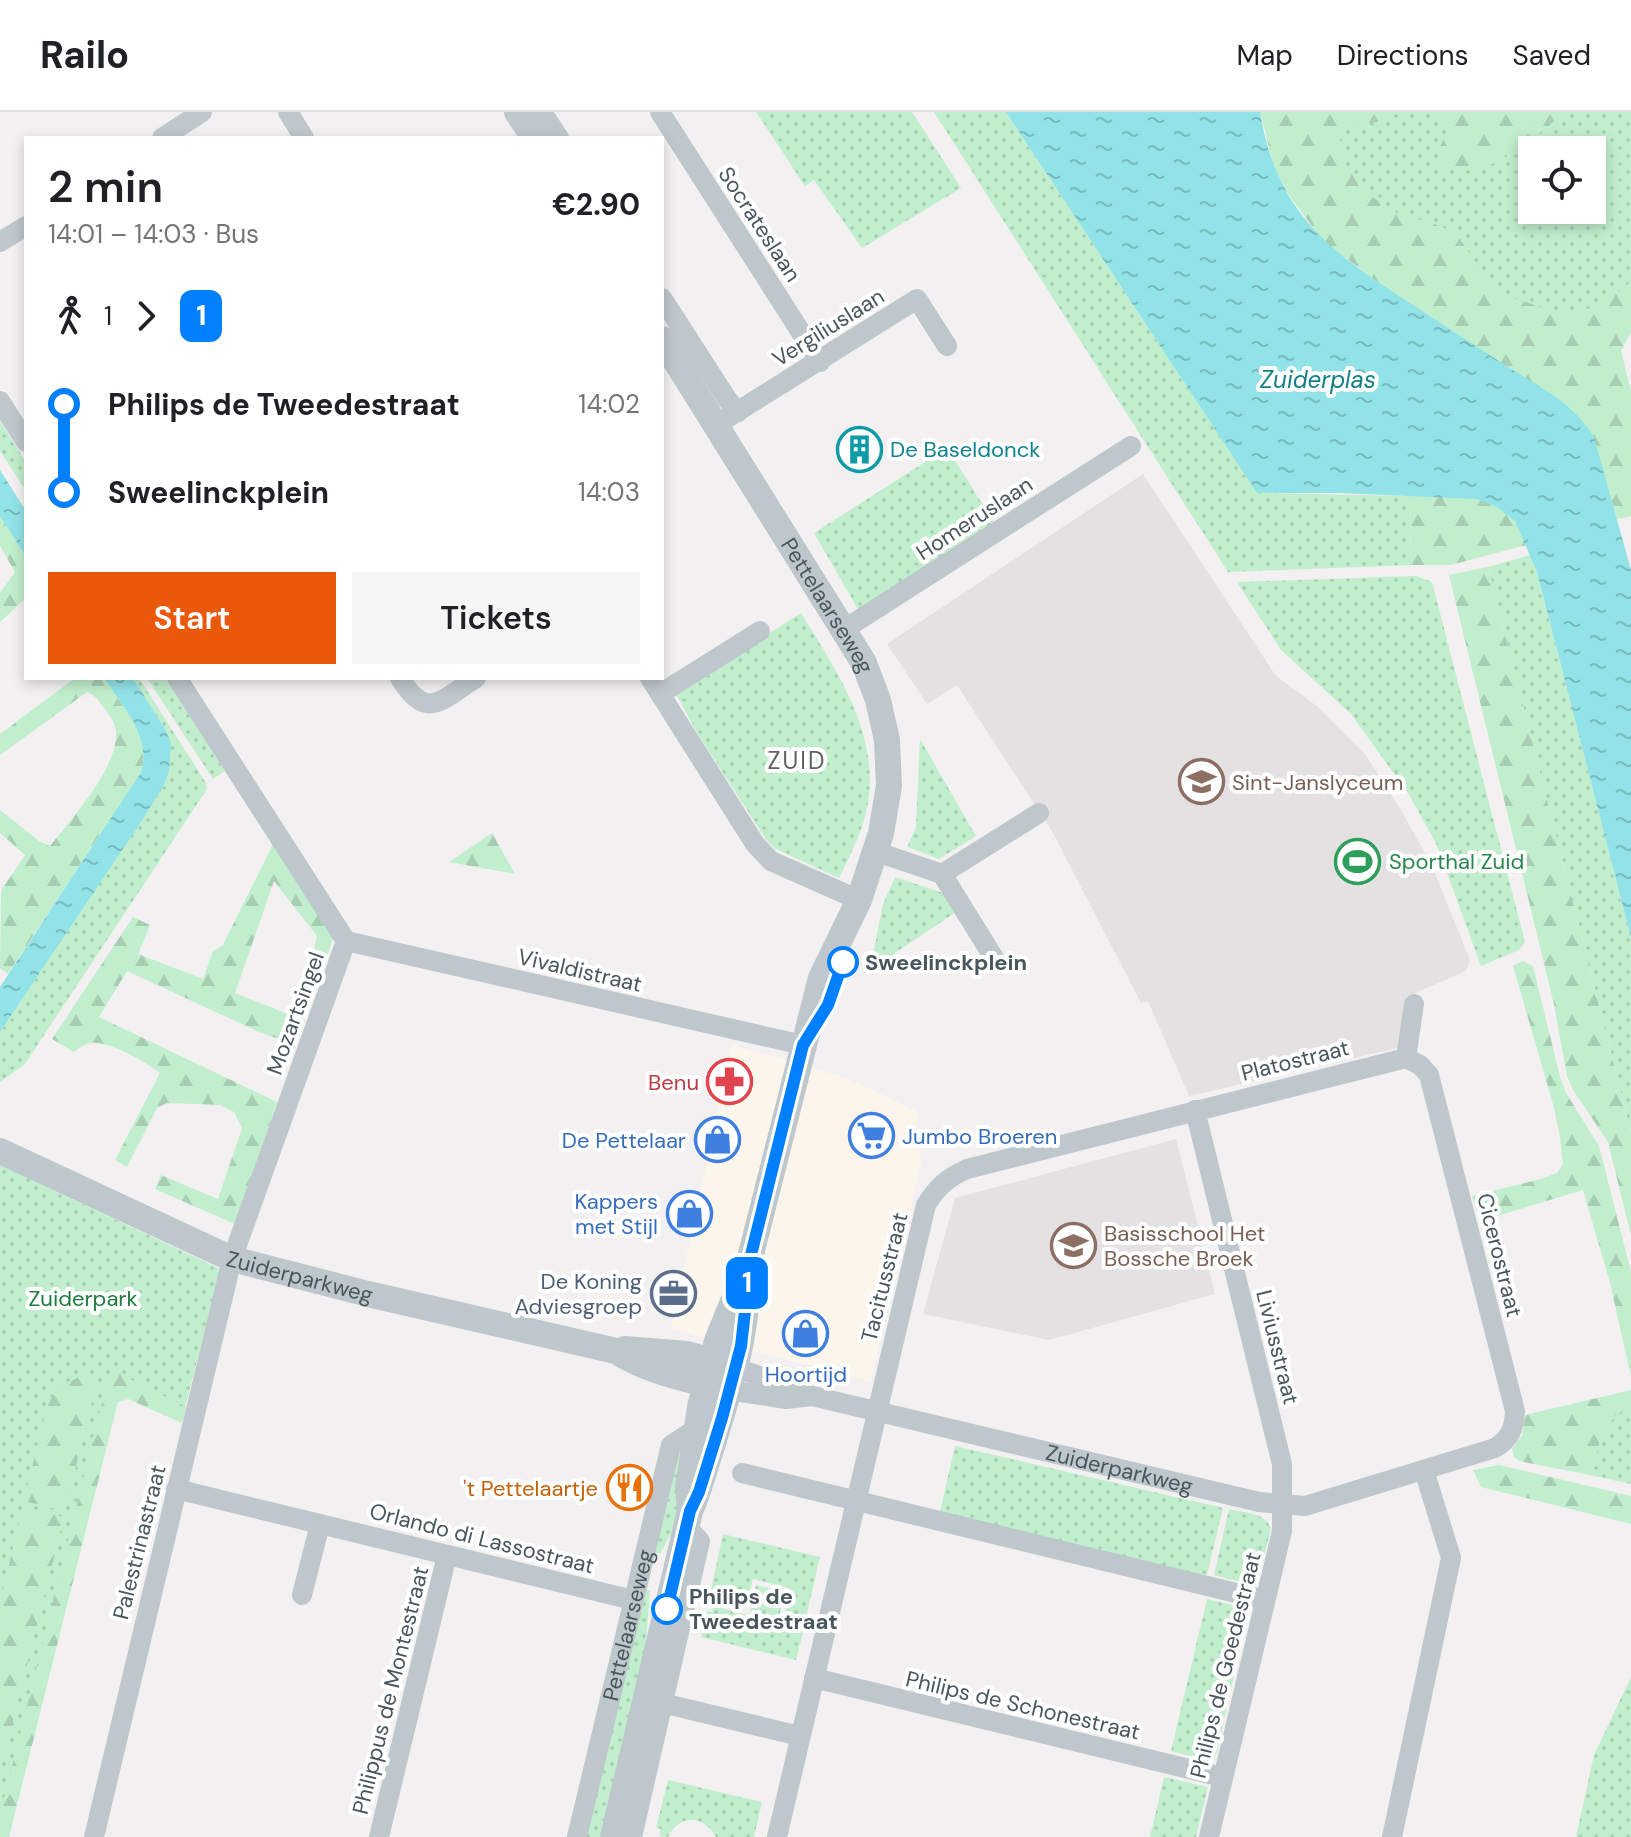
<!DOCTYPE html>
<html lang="en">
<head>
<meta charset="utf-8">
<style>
  :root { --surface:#fff; --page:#f6f6f6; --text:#202124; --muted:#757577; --line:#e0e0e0; --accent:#ea580c }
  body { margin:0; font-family:"DM Sans",sans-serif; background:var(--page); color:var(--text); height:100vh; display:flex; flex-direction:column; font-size:30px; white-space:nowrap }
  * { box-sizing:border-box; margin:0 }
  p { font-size:26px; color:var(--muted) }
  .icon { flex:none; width:44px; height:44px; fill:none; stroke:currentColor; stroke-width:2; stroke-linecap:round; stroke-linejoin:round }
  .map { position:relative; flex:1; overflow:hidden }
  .drawer { position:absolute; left:24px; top:24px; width:640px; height:544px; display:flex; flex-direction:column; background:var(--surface); border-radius:0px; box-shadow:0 4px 12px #0003 }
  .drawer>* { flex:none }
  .badge { padding:0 16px; border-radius:12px; font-size:28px; line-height:52px }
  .fabs { position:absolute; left:1518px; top:24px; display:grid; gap:16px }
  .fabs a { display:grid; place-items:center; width:88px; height:88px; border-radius:0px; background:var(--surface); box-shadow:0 4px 12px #0003; font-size:40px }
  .map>.badge { position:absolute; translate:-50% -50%; box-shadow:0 0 0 4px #fff }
  .legs { display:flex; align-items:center; gap:12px; height:88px; padding:0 24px; font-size:26px }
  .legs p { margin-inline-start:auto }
  .head { display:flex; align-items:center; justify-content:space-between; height:136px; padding:0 24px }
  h1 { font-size:44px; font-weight:600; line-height:60px }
  .primary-button { display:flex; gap:16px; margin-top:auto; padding:16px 24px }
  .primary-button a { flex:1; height:92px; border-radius:0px; background:var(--accent); color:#fff; font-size:32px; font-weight:600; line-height:92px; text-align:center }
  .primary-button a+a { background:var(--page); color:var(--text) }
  ul { padding:0 24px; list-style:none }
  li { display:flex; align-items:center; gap:28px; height:88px; font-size:30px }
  li i { display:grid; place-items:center; width:12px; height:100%; margin:0 10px; background:currentColor }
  li i::after { content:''; width:20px; height:20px; margin:-10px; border:6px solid; border-radius:50%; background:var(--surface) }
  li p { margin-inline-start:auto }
  li:first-child i { background:linear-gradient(#0000 50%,currentColor 0) }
  li:last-child i { background:linear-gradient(currentColor 50%,#0000 0) }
  header { display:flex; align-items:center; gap:48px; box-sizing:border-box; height:112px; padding:0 40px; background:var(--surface); border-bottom:2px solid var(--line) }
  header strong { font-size:38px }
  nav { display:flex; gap:44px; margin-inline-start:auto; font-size:28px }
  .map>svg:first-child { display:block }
</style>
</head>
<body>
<header>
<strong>Railo</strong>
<nav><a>Map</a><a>Directions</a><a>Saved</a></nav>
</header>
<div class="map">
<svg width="1631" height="1725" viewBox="0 0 1631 1725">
  <defs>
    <pattern id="grass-dots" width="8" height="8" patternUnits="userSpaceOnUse" patternTransform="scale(2)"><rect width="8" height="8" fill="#c1eecc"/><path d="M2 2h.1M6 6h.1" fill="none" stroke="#a7ceb2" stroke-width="1.8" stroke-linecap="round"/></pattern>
    <pattern id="forest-firs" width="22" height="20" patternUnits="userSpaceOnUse" patternTransform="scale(2)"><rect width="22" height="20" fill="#c1eecc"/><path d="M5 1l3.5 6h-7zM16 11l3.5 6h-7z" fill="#a7ceb2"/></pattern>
    <pattern id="water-ripples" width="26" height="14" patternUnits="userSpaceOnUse" patternTransform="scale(2)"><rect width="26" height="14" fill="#91e3e8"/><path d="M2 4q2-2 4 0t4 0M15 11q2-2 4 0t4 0" fill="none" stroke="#78bbbf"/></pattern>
  </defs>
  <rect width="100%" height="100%" fill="#f3f0f1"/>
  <path fill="#fcf5eb" d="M 732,933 L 847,966 L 916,999 L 921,1051 L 871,1270 L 671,1217 Z"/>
  <g fill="#e4e1e2">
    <path d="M 1143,362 L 1276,564 L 1318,595 L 1365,642 L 1401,698 L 1432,754 L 1470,848 L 1466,859 L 1406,885 L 1402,935 L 1189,984 L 1148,889 L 1141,891 L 1053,721 L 957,573 L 927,592 L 887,532 Z"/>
    <path d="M 1176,1027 L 1215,1182 L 1049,1228 L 923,1202 L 955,1086 Z"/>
  </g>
  <g fill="url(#grass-dots)" fill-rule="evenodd">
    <path d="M 756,0 L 912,0 L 961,76 L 862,136 L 814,68 L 805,74 Z"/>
    <path d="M 934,0 L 1006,0 L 1257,381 L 1410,384 L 1411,453 L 1228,460 Z"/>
    <path d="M 1260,0 L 1631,0 L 1631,220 L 1621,239 L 1631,280 L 1631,404 L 1617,407 L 1605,367 ZM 1532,38 L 1592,38 L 1592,98 L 1532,98 Z"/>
    <path d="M 0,309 L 26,350 L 26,379 L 0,339 Z"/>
    <path d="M 947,336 L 996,414 L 859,499 L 814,421 Z"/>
    <path d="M 1530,443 L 1537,460 L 1631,826 L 1631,1020 L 1488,455 Z"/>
    <path d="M 1416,464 L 1432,470 L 1525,830 L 1519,838 L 1481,854 L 1436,731 L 1408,681 L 1351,602 L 1281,538 L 1237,470 Z"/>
    <path d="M 801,501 C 841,566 889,635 862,715 C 856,732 847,749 839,766 L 776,737 L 767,729 L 699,624 L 676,582 Z"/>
    <path d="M 133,566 L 139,566 L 206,671 L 207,677 L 25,952 L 0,970 L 0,920 L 163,675 L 165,617 Z"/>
    <path d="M 147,566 L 165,566 L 225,659 L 213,667 Z"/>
    <path d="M 920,627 L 976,724 L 939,747 L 907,735 L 916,716 Z"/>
    <path d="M 895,765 L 943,781 L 956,800 L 870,858 L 883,792 Z"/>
    <path d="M 0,1053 L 220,1157 L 184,1300 L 114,1266 L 0,1710 Z"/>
    <path d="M 1631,1295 L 1631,1372 L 1590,1363 C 1599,1338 1602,1303 1631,1295 Z"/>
    <path d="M 687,1329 L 675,1414 L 660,1442 L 650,1439 L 659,1403 L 666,1398 L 677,1348 L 676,1337 Z"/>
    <path d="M 955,1334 L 1223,1396 L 1207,1463 L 1129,1449 L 939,1404 Z"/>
    <path d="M 1229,1397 C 1244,1401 1266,1400 1271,1417 L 1258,1467 L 1248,1472 L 1214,1463 Z"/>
    <path d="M 723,1422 L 820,1445 L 805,1509 L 784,1505 L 790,1476 L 753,1467 L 746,1496 L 709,1487 Z"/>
    <path d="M 756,1473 L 785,1480 L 778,1509 L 750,1502 Z"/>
    <path d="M 641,1477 L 650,1479 L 646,1531 L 600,1725 L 582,1725 Z"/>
    <path d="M 1207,1487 L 1249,1497 L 1216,1643 L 1211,1649 L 1171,1639 Z"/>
    <path d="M 713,1494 L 745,1502 L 744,1507 L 781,1516 L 782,1511 L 804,1516 L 796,1548 L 701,1525 L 707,1499 L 712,1500 Z"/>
    <path d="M 1631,1565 L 1631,1725 L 1576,1725 L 1594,1643 Z"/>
    <path d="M 1164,1665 L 1208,1675 L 1196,1725 L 1150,1725 Z"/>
    <path d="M 668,1668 L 762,1690 L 754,1725 L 716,1725 C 704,1703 679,1702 668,1725 L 659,1724 L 661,1717 L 656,1716 Z"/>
  </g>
  <g fill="url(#forest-firs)">
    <path d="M 1260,0 L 1400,0 L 1382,9 L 1348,15 L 1340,28 L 1345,52 L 1364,80 L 1401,103 L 1433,111 L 1456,121 L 1496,180 L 1555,200 L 1597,196 L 1631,170 L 1631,220 L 1621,239 L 1631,280 L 1631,404 L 1617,407 L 1594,325 L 1453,219 L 1393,182 L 1322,128 L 1281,72 L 1273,51 Z"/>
    <path d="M 1439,0 L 1566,0 C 1536,23 1478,79 1439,51 L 1438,39 L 1449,16 Z"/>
    <path d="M 1410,384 C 1443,385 1492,379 1515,409 C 1520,416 1523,425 1526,433 L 1451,453 L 1411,453 Z"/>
    <path d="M 0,404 L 26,445 L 26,486 L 0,510 L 0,481 L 15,460 L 0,434 Z"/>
    <path d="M 1488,455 L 1631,1020 L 1631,1123 L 1608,1030 L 1573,978 L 1567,964 L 1554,892 L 1449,463 Z"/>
    <path d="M 75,566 L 104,566 C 122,594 152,625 141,660 L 8,862 L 0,856 L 1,783 L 2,777 L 25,743 L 0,721 L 0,698 L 39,729 L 50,734 C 72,706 118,656 116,620 C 116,612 109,603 105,597 C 99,590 96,583 87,580 L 0,643 L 0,622 Z"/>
    <path d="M 492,721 L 515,762 L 449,750 Z"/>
    <path d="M 275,728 L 336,818 L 326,847 L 313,842 L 317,824 L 274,769 L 235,881 L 305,909 L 296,933 L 259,920 L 127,859 L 99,905 L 277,990 L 235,1112 L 155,1077 L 161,1063 L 218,1087 L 242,1016 L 234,1000 L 220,993 L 167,991 L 157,996 L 127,1055 L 115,1048 L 160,961 C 146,950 108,928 91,931 C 84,932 79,936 74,940 L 52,927 L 133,805 L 150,813 L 138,842 L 203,867 L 213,839 L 223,833 Z"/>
    <path d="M 1523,849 L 1533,854 L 1560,965 L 1566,981 L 1599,1034 L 1631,1160 L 1631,1264 L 1610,1171 L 1583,1078 L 1480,1109 L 1472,1084 L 1541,1067 L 1557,1061 L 1563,1052 L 1560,1025 L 1553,992 L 1513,854 Z"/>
    <path d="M 118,1261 L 186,1295 L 182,1311 L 128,1287 L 118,1290 L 9,1725 L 0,1725 L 0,1703 L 107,1271 L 111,1262 Z"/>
    <path d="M 99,1262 L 65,1399 L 24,1389 L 46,1298 L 56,1276 L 77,1266 Z"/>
    <path d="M 1631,1278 L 1631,1295 C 1602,1303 1599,1338 1590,1363 L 1519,1349 L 1514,1345 L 1512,1337 L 1522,1323 L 1525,1303 Z"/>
    <path d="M 1499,1353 L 1631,1384 L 1631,1412 L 1481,1375 L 1473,1358 Z"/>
    <path d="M 23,1395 L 64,1405 L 0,1661 L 0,1489 Z"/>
  </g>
  <g fill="url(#water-ripples)">
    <path d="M 1006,0 L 1260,0 C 1277,103 1331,140 1413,193 C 1444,213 1474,233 1505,253 C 1538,274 1573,290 1594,325 L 1631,458 L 1631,826 L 1537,460 L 1515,409 L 1497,395 L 1476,387 L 1339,381 L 1257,381 Z"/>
    <path d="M 0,358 L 26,399 L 26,445 L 0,404 Z"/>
    <path d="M 104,566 L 133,566 L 165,617 L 171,631 L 169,659 L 163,675 L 139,713 L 0,920 L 0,875 L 141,660 C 152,625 122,594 104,566 Z"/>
  </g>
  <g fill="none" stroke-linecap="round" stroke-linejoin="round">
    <g stroke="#bdc7cc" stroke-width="20">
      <path d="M 288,0 L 304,26"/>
      <path d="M 542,0 L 559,26"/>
      <path d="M 660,0 L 820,250"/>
      <path d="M 162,26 L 202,0"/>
      <path d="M 0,130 L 26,114"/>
      <path d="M 662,186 L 727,287 L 738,300"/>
      <path d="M 0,289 L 26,330"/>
      <path d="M 716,313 L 917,187 L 947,234"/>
      <path d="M 843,518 L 1131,334"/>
      <path d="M 400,566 C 427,610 441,588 476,566"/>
      <path d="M 650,566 L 755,732 L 771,749 L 859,788"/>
      <path d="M 660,582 L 760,519"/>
      <path d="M 877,740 L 942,762 L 994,846"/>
      <path d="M 942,762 L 1039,701"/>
      <path d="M 346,829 L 803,933"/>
      <path d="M 1406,946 L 1414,892"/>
      <path d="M 1195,998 L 1282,1352 L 1282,1419 L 1209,1725"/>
      <path id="s1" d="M 735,1256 L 788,1273 L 812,1284 L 1259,1390 L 1305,1394 L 1495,1336 C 1510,1327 1514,1317 1515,1299 L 1429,963 L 1420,953 L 1406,946"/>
      <path d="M 729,1278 L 786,1287 L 812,1284"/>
      <path d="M 742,1361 L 1265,1488"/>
      <path d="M 176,1377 L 633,1488"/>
      <path d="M 302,1483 L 320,1412"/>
      <path d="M 814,1566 L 1222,1665"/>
      <path d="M 662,1591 L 800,1624"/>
      <path d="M 94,1725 L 232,1147 L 346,829 L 177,566"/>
      <path d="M 379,1725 L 447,1443"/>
      <path id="s2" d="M 577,1725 L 671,1333 L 697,1316"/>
      <path d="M 632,1725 L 700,1429 L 686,1414"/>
      <path d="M 777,1725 L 926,1093 C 937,1075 947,1066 967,1057 L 1406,946"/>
      <path d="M 1392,1725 L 1451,1446 L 1424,1358"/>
    </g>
    <g stroke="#bdc7cc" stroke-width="26">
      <path d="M 517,0 L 534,26"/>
      <path id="s3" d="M 662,227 L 864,551 L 878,588 L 887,628 L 889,674 L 881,721 L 859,788 L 821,866 L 749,1150 L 717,1229 L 700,1295 L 688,1377 L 690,1399"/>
      <path id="s4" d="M 0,1039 L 232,1147 L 368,1182 L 616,1239 C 650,1261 691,1268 729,1278"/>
      <path d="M 625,1237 L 687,1242 L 728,1254"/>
      <path d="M 613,1725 L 690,1399 C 698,1382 702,1365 708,1347 C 725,1291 745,1236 747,1178"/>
    </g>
  </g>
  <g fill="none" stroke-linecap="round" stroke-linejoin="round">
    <defs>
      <path id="line-1" d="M 667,1497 L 690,1399 L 699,1380 L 722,1306 L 741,1234 L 747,1182 L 747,1159 L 803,933 L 828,893 L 843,850"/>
    </defs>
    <use href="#line-1" stroke="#fff" stroke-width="18"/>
    <use href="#line-1" stroke="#0080ff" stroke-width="12"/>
  </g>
  <defs>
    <symbol id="building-ring" viewBox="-11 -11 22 22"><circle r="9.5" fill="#fff" stroke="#0f9aa8" stroke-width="1.5"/><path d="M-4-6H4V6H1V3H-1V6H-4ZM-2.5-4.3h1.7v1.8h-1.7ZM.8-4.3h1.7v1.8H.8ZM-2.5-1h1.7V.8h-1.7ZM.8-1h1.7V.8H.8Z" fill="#0f9aa8"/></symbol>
    <symbol id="school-ring" viewBox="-11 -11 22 22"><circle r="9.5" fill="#fff" stroke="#8d6e63" stroke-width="1.5"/><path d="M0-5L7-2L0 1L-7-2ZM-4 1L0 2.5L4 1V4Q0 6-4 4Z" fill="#8d6e63"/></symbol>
    <symbol id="stadium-ring" viewBox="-11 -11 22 22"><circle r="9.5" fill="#fff" stroke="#2e9e5b" stroke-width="1.5"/><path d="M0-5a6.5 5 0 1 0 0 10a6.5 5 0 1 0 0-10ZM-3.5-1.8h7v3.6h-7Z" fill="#2e9e5b"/></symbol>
    <symbol id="pharmacy-ring" viewBox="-11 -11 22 22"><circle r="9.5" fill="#fff" stroke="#e0444e" stroke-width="1.5"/><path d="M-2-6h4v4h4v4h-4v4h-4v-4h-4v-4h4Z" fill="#e0444e"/></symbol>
    <symbol id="supermarket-ring" viewBox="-11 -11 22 22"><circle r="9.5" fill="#fff" stroke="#3f7fe0" stroke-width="1.5"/><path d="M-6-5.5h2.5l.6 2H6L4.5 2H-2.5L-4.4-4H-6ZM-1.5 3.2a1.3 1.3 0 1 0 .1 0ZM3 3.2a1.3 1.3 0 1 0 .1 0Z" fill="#3f7fe0"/></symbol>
    <symbol id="shop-ring" viewBox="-11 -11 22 22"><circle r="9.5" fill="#fff" stroke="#3f7fe0" stroke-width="1.5"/><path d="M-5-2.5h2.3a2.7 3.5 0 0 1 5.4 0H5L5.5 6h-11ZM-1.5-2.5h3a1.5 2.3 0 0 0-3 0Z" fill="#3f7fe0"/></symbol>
    <symbol id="office-ring" viewBox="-11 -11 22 22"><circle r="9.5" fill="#fff" stroke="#5c6f8a" stroke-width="1.5"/><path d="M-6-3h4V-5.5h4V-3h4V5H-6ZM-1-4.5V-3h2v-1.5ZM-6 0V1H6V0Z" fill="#5c6f8a"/></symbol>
    <symbol id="restaurant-ring" viewBox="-11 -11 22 22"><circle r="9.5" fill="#fff" stroke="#e8710a" stroke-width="1.5"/><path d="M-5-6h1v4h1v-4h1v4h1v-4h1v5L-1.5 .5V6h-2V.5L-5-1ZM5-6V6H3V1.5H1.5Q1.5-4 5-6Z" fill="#e8710a"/></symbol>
  </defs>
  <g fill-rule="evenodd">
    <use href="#building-ring" x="834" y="312" width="51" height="51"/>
    <use href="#school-ring" x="1176" y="644" width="51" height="51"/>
    <use href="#stadium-ring" x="1332" y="724" width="51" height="51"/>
    <use href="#pharmacy-ring" x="704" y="944" width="51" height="51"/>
    <use href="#supermarket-ring" x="846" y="998" width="51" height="51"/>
    <use href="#shop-ring" x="692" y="1002" width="51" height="51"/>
    <use href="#shop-ring" x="664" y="1076" width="51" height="51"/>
    <use href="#school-ring" x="1048" y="1108" width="51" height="51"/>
    <use href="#office-ring" x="648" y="1156" width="51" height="51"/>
    <use href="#shop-ring" x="780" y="1196" width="51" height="51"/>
    <use href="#restaurant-ring" x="604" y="1350" width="51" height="51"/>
  </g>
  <g fill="#fff" stroke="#0080ff" stroke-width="4">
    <circle cx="843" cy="850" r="14"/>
    <circle cx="667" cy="1497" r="14"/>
  </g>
  <g text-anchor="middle" stroke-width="8" stroke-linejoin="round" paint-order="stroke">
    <g font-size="22" fill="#49565d" stroke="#fff">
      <text transform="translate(760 112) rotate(57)" y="8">Socrateslaan</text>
      <text transform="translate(828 215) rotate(-32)" y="8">Vergiliuslaan</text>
      <text transform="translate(974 406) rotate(-33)" y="8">Homeruslaan</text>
      <text dy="8" stroke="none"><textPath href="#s3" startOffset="314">Pettelaarseweg</textPath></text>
      <text transform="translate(580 858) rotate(13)" y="8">Vivaldistraat</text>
      <text transform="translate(295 901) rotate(-70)" y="8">Mozartsingel</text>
      <text transform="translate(1295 948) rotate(-14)" y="8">Platostraat</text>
      <text transform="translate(1500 1143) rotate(76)" y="8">Cicerostraat</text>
      <text dy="8" stroke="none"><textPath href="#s4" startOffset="326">Zuiderparkweg</textPath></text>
      <text transform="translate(884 1165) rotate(-76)" y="8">Tacitusstraat</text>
      <text transform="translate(1278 1235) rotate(76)" y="8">Liviusstraat</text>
      <text dy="8" stroke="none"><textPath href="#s1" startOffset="398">Zuiderparkweg</textPath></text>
      <text transform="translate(482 1426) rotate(14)" y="8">Orlando di Lassostraat</text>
      <text transform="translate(139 1430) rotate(-76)" y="8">Palestrinastraat</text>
      <text dy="8" stroke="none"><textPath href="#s2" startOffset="218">Pettelaarseweg</textPath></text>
      <text transform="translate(1225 1553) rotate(-76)" y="8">Philips de Goedestraat</text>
      <text transform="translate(390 1578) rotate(-76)" y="8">Philippus de Montestraat</text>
      <text transform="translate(1023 1593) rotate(13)" y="8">Philips de Schonestraat</text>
    </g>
    <g font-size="22" fill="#0d838f" stroke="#fff" text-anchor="start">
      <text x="890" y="345">De Baseldonck</text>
    </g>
    <g font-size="22" fill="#785e54" stroke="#fff" text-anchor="start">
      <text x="1232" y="678">Sint-Janslyceum</text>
      <text x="1104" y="1129">Basisschool Het<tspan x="1104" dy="25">Bossche Broek</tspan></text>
    </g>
    <g font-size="22" fill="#27864d" stroke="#fff" text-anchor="start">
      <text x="1389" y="757">Sporthal Zuid</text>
    </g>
    <g font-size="22" font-weight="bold" fill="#49565d" stroke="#fff" text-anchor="start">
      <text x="865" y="858">Sweelinckplein</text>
      <text x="689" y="1492">Philips de<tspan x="689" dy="25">Tweedestraat</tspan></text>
    </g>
    <g font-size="22" fill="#be3a42" stroke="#fff" text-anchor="end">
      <text x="699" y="978">Benu</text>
    </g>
    <g font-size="22" fill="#366cbe" stroke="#fff" text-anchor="end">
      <text x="902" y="1032" text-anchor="start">Jumbo Broeren</text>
      <text x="686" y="1036">De Pettelaar</text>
      <text x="658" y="1097">Kappers<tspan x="658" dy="25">met Stijl</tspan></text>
      <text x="806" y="1270" text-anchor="middle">Hoortijd</text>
    </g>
    <g font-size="22" fill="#4e5e75" stroke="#fff" text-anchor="end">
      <text x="642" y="1177">De Koning<tspan x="642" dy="25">Adviesgroep</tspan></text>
    </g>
    <g font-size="22" fill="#1c7c3e" stroke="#fff">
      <text x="83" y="1194">Zuiderpark</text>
    </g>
    <g font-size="22" fill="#c56008" stroke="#fff" text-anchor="end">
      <text x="598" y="1384">'t Pettelaartje</text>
    </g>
    <g font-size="24" font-style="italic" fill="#138088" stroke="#fff">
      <text x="1318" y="276">Zuiderplas</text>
    </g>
    <g font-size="24" letter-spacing="2" fill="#5d6265" stroke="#fff">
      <text x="797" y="657">ZUID</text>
    </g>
  </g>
</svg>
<div class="fabs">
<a><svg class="icon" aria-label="locate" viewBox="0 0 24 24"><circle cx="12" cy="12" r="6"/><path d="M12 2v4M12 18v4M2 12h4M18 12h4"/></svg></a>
</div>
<b class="badge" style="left:747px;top:1171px;background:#0080ff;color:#fff">1</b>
<section class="drawer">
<div class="head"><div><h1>2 min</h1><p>14:01 – 14:03 · Bus</p></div><b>€2.90</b></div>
<div class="legs"><svg class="icon" aria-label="walk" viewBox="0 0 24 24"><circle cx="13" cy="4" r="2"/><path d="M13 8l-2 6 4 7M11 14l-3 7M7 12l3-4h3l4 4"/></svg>1<svg class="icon" aria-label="forward" viewBox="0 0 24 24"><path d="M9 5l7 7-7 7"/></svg><b class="badge" style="background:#0080ff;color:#fff">1</b></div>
<ul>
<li><i style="color:#0080ff"></i><b>Philips de Tweedestraat</b><p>14:02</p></li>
<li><i style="color:#0080ff"></i><b>Sweelinckplein</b><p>14:03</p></li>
</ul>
<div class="primary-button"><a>Start</a><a>Tickets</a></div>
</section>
</div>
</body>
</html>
